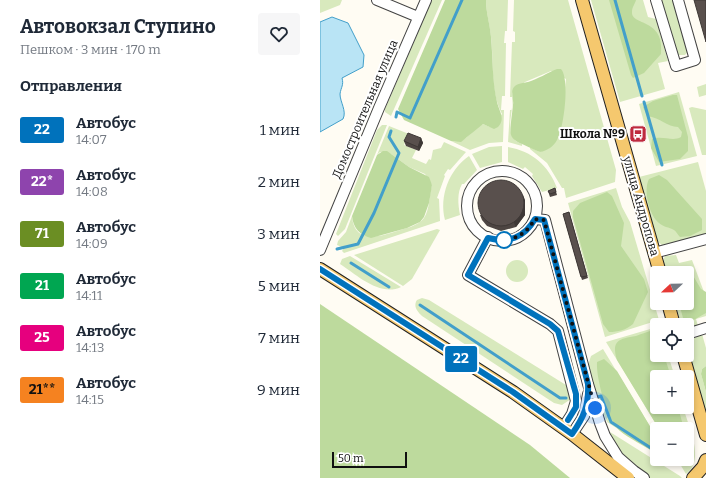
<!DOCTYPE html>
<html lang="ru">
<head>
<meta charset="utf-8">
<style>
  :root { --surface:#fff; --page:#f6f6f7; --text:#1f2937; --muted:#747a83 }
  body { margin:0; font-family:Bitter,serif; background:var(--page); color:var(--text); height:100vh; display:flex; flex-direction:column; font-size:15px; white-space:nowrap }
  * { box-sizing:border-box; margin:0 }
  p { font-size:13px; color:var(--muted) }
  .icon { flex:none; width:22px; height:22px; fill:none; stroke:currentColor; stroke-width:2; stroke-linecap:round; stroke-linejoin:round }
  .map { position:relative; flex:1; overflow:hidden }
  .side { display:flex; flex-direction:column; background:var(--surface); width:320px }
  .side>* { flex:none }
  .badge { padding:0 8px; border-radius:3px; font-size:14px; line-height:26px }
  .needle { width:26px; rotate:248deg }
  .fabs { position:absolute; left:330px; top:266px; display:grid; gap:8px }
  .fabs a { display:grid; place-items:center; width:44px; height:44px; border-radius:4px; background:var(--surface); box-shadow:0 2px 6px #0003; font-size:20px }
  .scale { position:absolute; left:12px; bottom:10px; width:75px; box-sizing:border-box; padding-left:4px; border:2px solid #101010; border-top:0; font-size:11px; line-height:14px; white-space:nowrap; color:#101010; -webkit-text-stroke:3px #fff; paint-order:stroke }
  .you { position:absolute; width:20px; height:20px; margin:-10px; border:3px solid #fff; border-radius:50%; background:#1a73e8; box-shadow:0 0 0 6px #1a73e833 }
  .map>.badge { position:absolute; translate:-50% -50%; box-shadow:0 0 0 2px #fff }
  h2 { padding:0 20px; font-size:15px; line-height:36px }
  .round { display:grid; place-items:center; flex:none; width:42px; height:42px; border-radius:4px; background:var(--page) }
  .overview { display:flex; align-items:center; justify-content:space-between; height:68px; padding:0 20px }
  h1 { font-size:19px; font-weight:700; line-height:30px }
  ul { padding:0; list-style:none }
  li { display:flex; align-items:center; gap:12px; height:52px; padding:0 20px }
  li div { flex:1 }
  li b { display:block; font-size:15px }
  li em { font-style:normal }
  li .badge { min-width:44px; font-weight:700; text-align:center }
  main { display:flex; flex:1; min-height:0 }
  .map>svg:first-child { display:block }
</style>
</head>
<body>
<main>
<section class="side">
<div class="overview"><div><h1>Автовокзал Ступино</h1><p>Пешком · 3 мин · 170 m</p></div><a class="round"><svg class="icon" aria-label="heart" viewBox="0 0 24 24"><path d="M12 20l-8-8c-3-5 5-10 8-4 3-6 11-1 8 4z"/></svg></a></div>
<h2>Отправления</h2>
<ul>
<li><span class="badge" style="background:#0072bc;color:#fff">22</span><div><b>Автобус</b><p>14:07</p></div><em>1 мин</em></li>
<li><span class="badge" style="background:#8e44ad;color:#fff">22*</span><div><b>Автобус</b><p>14:08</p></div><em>2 мин</em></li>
<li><span class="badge" style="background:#6b8e23;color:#fff">71</span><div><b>Автобус</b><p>14:09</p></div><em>3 мин</em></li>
<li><span class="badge" style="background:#00a651;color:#fff">21</span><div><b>Автобус</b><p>14:11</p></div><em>5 мин</em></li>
<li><span class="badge" style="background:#e6007e;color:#fff">25</span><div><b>Автобус</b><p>14:13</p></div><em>7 мин</em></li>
<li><span class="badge" style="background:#f58220;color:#111">21**</span><div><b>Автобус</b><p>14:15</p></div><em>9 мин</em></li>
</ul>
</section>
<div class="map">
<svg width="386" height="478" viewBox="0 0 386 478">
  <rect width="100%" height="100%" fill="#fffcf3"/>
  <g fill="#d8e9bd">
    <path d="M 0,0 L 22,0 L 20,5 L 0,13 Z"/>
    <path d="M 112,0 L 122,0 L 71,116 L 65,112 L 65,109 Z"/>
    <path d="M 166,0 L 188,0 L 187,31 L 185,31 L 184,43 L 186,43 L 185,96 L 182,96 L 181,110 L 184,110 L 183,142 L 169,143 L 150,150 L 131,141 C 149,143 149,131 163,124 L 170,127 L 182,114 C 170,91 174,62 171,37 C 170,25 166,13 166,0 Z"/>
    <path d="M 194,0 L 248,0 L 296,170 L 295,182 L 246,198 L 244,188 L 242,188 L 227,163 L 210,149 L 210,147 L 220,152 C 230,147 235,144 240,133 L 246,79 L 231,71 L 205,82 L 192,93 C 196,109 180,137 202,144 L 202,146 L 188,142 L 190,110 L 192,110 L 192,97 L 190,97 L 192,42 L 195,42 L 195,32 L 193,31 Z"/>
    <path d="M 271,0 L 323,0 L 328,17 L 336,19 L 348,61 L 338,63 L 345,89 L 300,102 Z"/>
    <path d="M 339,0 L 355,0 L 369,50 L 365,55 L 357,55 Z"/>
    <path d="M 386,84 L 386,95 L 379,97 L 377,87 Z"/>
    <path d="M 359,92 L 377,156 L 336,166 L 319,104 Z"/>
    <path d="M 372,107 L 386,110 L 386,155 L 382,155 L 369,108 Z"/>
    <path d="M 62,125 L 67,125 L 25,229 L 18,236 L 16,234 L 57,130 Z"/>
    <path d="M 69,126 L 89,134 L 84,145 L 96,150 L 92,158 L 106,164 L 109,159 L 111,160 L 113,150 L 121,148 L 124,142 L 146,152 L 130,170 L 128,169 L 124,175 L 125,176 L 117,198 L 119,199 L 120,221 L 24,253 L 22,251 L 24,248 L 17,245 L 18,241 L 26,232 L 32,216 C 34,244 59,237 77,231 C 86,228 98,226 104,218 C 110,209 109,195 112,185 L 105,174 L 89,167 L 71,154 L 60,152 L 57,155 Z"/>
    <path d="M 182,146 L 182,162 L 160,168 L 152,154 L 169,147 Z"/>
    <path d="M 188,147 C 212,151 229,166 237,188 L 222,192 L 212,176 L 213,174 L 205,167 L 203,169 L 188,162 Z"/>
    <path d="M 149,156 L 157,170 L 144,184 L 142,184 C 137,193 138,204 140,215 L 125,220 C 119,196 129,170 149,156 Z"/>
    <path d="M 378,162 L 386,191 L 386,235 L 342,245 L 337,241 L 319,177 Z"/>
    <path d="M 296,188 L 302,207 L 310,222 L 339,320 L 285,337 L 248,203 Z"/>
    <path d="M 117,229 L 120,230 L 92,279 L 83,286 L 34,255 Z"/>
    <path d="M 356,255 L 359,263 L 372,260 L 384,292 L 386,292 L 386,316 L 376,319 L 378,326 L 368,327 L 360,320 L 355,303 L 367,303 L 367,273 L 346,273 L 343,261 L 345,256 Z"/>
    <path d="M 30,256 L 81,287 C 60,297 37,275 20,264 L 22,259 Z"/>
    <circle cx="197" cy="271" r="11"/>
    <path d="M 102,298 L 109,300 L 246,385 L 249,388 L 251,399 L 242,405 L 234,403 L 102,316 C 97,311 93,306 97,300 Z"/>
    <path d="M 337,327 L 337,355 L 348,355 L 355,377 L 337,377 L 337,407 L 363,407 C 368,425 386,461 366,474 L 357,459 L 367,459 L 367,429 L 339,429 L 286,342 Z"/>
    <path d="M 382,334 L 386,348 L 386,366 L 382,369 L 381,374 L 386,392 L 386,413 L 367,348 L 371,340 Z"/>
    <path d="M 283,349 L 337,438 L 337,454 L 287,422 L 277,397 L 268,365 L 271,356 Z"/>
    <path d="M 290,432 L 360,476 L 362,478 C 353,478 339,478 330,478 C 315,472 295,447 290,432 Z"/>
  </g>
  <g fill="#bdda9d">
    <path d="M 125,0 L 166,0 C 166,13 170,24 171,37 C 173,59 172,80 177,102 C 179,111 186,119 178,127 L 174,129 L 163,124 L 141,142 L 131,141 L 84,120 L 78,109 Z"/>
    <path d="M 289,0 L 316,0 C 315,4 312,7 312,12 C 311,26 345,18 341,54 L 324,73 L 313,78 L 311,75 Z"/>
    <path d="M 237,69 L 241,69 C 250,79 244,128 237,140 C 234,146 227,151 220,152 C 185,136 189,143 193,105 C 194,99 190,92 194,87 C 197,83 204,83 208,82 C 218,79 227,73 237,69 Z"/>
    <path d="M 353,95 L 357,95 L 368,137 L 368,151 L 360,159 L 339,162 L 331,148 L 332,139 C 343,135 352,142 361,137 L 362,132 L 358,127 C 347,127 341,118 327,116 L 323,107 L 333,101 Z"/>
    <path d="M 63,151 L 67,151 L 89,167 L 109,177 L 112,185 L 109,203 L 104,217 L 100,222 L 87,228 L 51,238 C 40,235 33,228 32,216 L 57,155 Z"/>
    <path d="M 339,175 L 347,180 L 382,219 L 382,230 L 370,236 L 360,237 C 358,235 356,231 354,230 C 349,227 343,227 339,223 C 329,215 323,190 329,179 Z"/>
    <path d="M 287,192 L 292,196 L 304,223 L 301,246 L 324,279 L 328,292 L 313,324 C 306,330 298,332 289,332 L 283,324 L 253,217 L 253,211 L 260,203 Z"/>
    <path d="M 367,272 L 372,274 L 381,289 L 386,292 L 386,313 L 370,322 L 363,318 L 359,303 L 367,303 L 367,273 L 361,273 Z"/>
    <path d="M 0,304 L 210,445 L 250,478 L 0,478 Z"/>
    <path d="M 335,330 L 337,332 L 337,355 L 344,355 L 351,377 L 337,377 L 337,407 L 358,407 L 364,429 L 339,429 L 297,360 C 291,340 299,339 316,336 C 322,334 328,331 335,330 Z"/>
    <path d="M 284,359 L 297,371 L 337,438 L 337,450 L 334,452 C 323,445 310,439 300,431 C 287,419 276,379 277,362 Z"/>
    <path d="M 386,366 L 386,392 L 381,374 L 382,369 Z"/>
  </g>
  <path fill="#b9e4f5" stroke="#429fca" d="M 12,17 L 28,23 L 44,55 L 43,67 L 22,78 C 24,85 21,87 20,94 C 20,102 27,111 23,119 L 0,132 L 0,22 Z"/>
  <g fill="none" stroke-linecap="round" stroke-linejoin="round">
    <g stroke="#429fca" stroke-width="3">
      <path d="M 295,0 L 322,96"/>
      <path d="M 324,102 L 342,165"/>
      <path d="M 76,117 L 77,112 L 90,118 L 142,0"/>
      <path d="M 17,249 L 38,244 L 54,213 L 79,153 L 69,137 L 71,131"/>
      <path d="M 31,263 L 69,287"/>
      <path d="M 100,305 L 240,398 L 246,398"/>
      <path d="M 277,397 L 281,396 L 291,422 L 337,452"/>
    </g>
    <defs>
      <g id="minor">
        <path d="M 57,0 L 98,17"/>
        <path d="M 336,0 L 356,66 L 375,60 L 358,0"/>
        <circle cx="182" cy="206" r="35"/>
        <path d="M 215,219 L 225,220 L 268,384 L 280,423 L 285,436 L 298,457 L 314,471 L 324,478"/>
        <path d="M 168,237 L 148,275 L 230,324 L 238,331 L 256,401 L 252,414 L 243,428"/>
        <path d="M 0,250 L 59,108 L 106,0"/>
        <path d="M 334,253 L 386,239"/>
        <path d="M 367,334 L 386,328"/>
        <path d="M 252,434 L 264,416 L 268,394"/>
      </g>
      <g id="major">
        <path d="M 262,0 L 340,273"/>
        <path d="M 0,269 L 193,392 L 252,434 L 308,478"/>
        <path d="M 348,303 L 354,325"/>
        <path d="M 363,355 L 386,435"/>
        <path d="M 373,478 L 383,467 L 386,460"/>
      </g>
    </defs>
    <use href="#minor" stroke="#434343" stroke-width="12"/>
    <use href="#major" stroke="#212121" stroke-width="14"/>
    <use href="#minor" stroke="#fff" stroke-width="10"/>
    <use href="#major" stroke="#f5c86e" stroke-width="12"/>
  </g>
  <g fill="#4d4542">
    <path d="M 101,138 L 103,143 L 99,151 L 86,146 L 84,141 Z"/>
    <path d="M 235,188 L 237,195 L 230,197 L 228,191 Z"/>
    <path d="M 205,200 L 205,215 L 196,227 L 181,231 L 167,226 L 162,220 L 160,215 Z"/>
    <path d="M 249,212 L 268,278 L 262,280 L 243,214 Z"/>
  </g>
  <g fill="#3e3836">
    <path d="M 101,138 L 103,143 L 99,151 L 98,147 Z"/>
    <path d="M 203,195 L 205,200 L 205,215 L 196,227 L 194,223 Z"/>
  </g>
  <g fill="#59504d" stroke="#3e3836">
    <path d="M 374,0 L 386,0 L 386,42 Z"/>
    <path d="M 88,133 L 101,138 L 98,147 L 84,141 Z"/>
    <circle cx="181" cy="203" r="23"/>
    <path d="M 235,188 L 236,192 L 230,194 L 228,191 Z"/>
    <path d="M 249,212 L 267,276 L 261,277 L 243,214 Z"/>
  </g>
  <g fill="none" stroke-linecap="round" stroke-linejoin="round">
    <defs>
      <path id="line" d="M 0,269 L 193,392 L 252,434 C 264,417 269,405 268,384 L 224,220 L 215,219 C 204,238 189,243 168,238 L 148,275 L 230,324 L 238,331 L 256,394 L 256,407 L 248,420"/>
    </defs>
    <use href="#line" stroke="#fff" stroke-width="9"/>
    <use href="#line" stroke="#0072bc" stroke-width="6"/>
    <path stroke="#101010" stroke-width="4" stroke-dasharray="0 7.2" d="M 184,240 L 179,240 C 196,240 206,234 215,219 L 224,220 L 275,408"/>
  </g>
  <defs>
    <symbol id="bus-square" viewBox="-11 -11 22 22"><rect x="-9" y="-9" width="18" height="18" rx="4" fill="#be2a3e" stroke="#fff"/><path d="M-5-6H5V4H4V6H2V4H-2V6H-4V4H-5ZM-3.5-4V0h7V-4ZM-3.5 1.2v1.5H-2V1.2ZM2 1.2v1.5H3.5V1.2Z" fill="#fff"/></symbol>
  </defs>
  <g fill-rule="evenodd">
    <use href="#bus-square" x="308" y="124" width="20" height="20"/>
  </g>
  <circle fill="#fff" stroke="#0072bc" stroke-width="2" cx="184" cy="240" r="8"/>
  <g text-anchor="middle" stroke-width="4" stroke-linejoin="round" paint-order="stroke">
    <g font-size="12" fill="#101010" stroke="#fff">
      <text transform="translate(45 109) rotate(-67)" y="4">Домостроительная улица</text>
      <text transform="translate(321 206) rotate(74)" y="4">улица Андропова</text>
    </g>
    <g font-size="12" font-weight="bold" fill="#101010" stroke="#fff" text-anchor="end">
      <text x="305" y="138">Школа №9</text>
    </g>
  </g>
</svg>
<div class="fabs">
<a><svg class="needle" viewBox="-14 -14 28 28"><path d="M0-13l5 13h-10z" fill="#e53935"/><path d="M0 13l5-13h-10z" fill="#747a83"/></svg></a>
<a><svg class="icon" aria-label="locate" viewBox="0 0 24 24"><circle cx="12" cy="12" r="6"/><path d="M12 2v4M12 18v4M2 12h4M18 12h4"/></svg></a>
<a>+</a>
<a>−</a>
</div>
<div class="scale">50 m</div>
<div class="you" style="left:275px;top:408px"></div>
<b class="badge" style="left:141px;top:359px;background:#0072bc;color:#fff">22</b>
</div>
</main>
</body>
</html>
